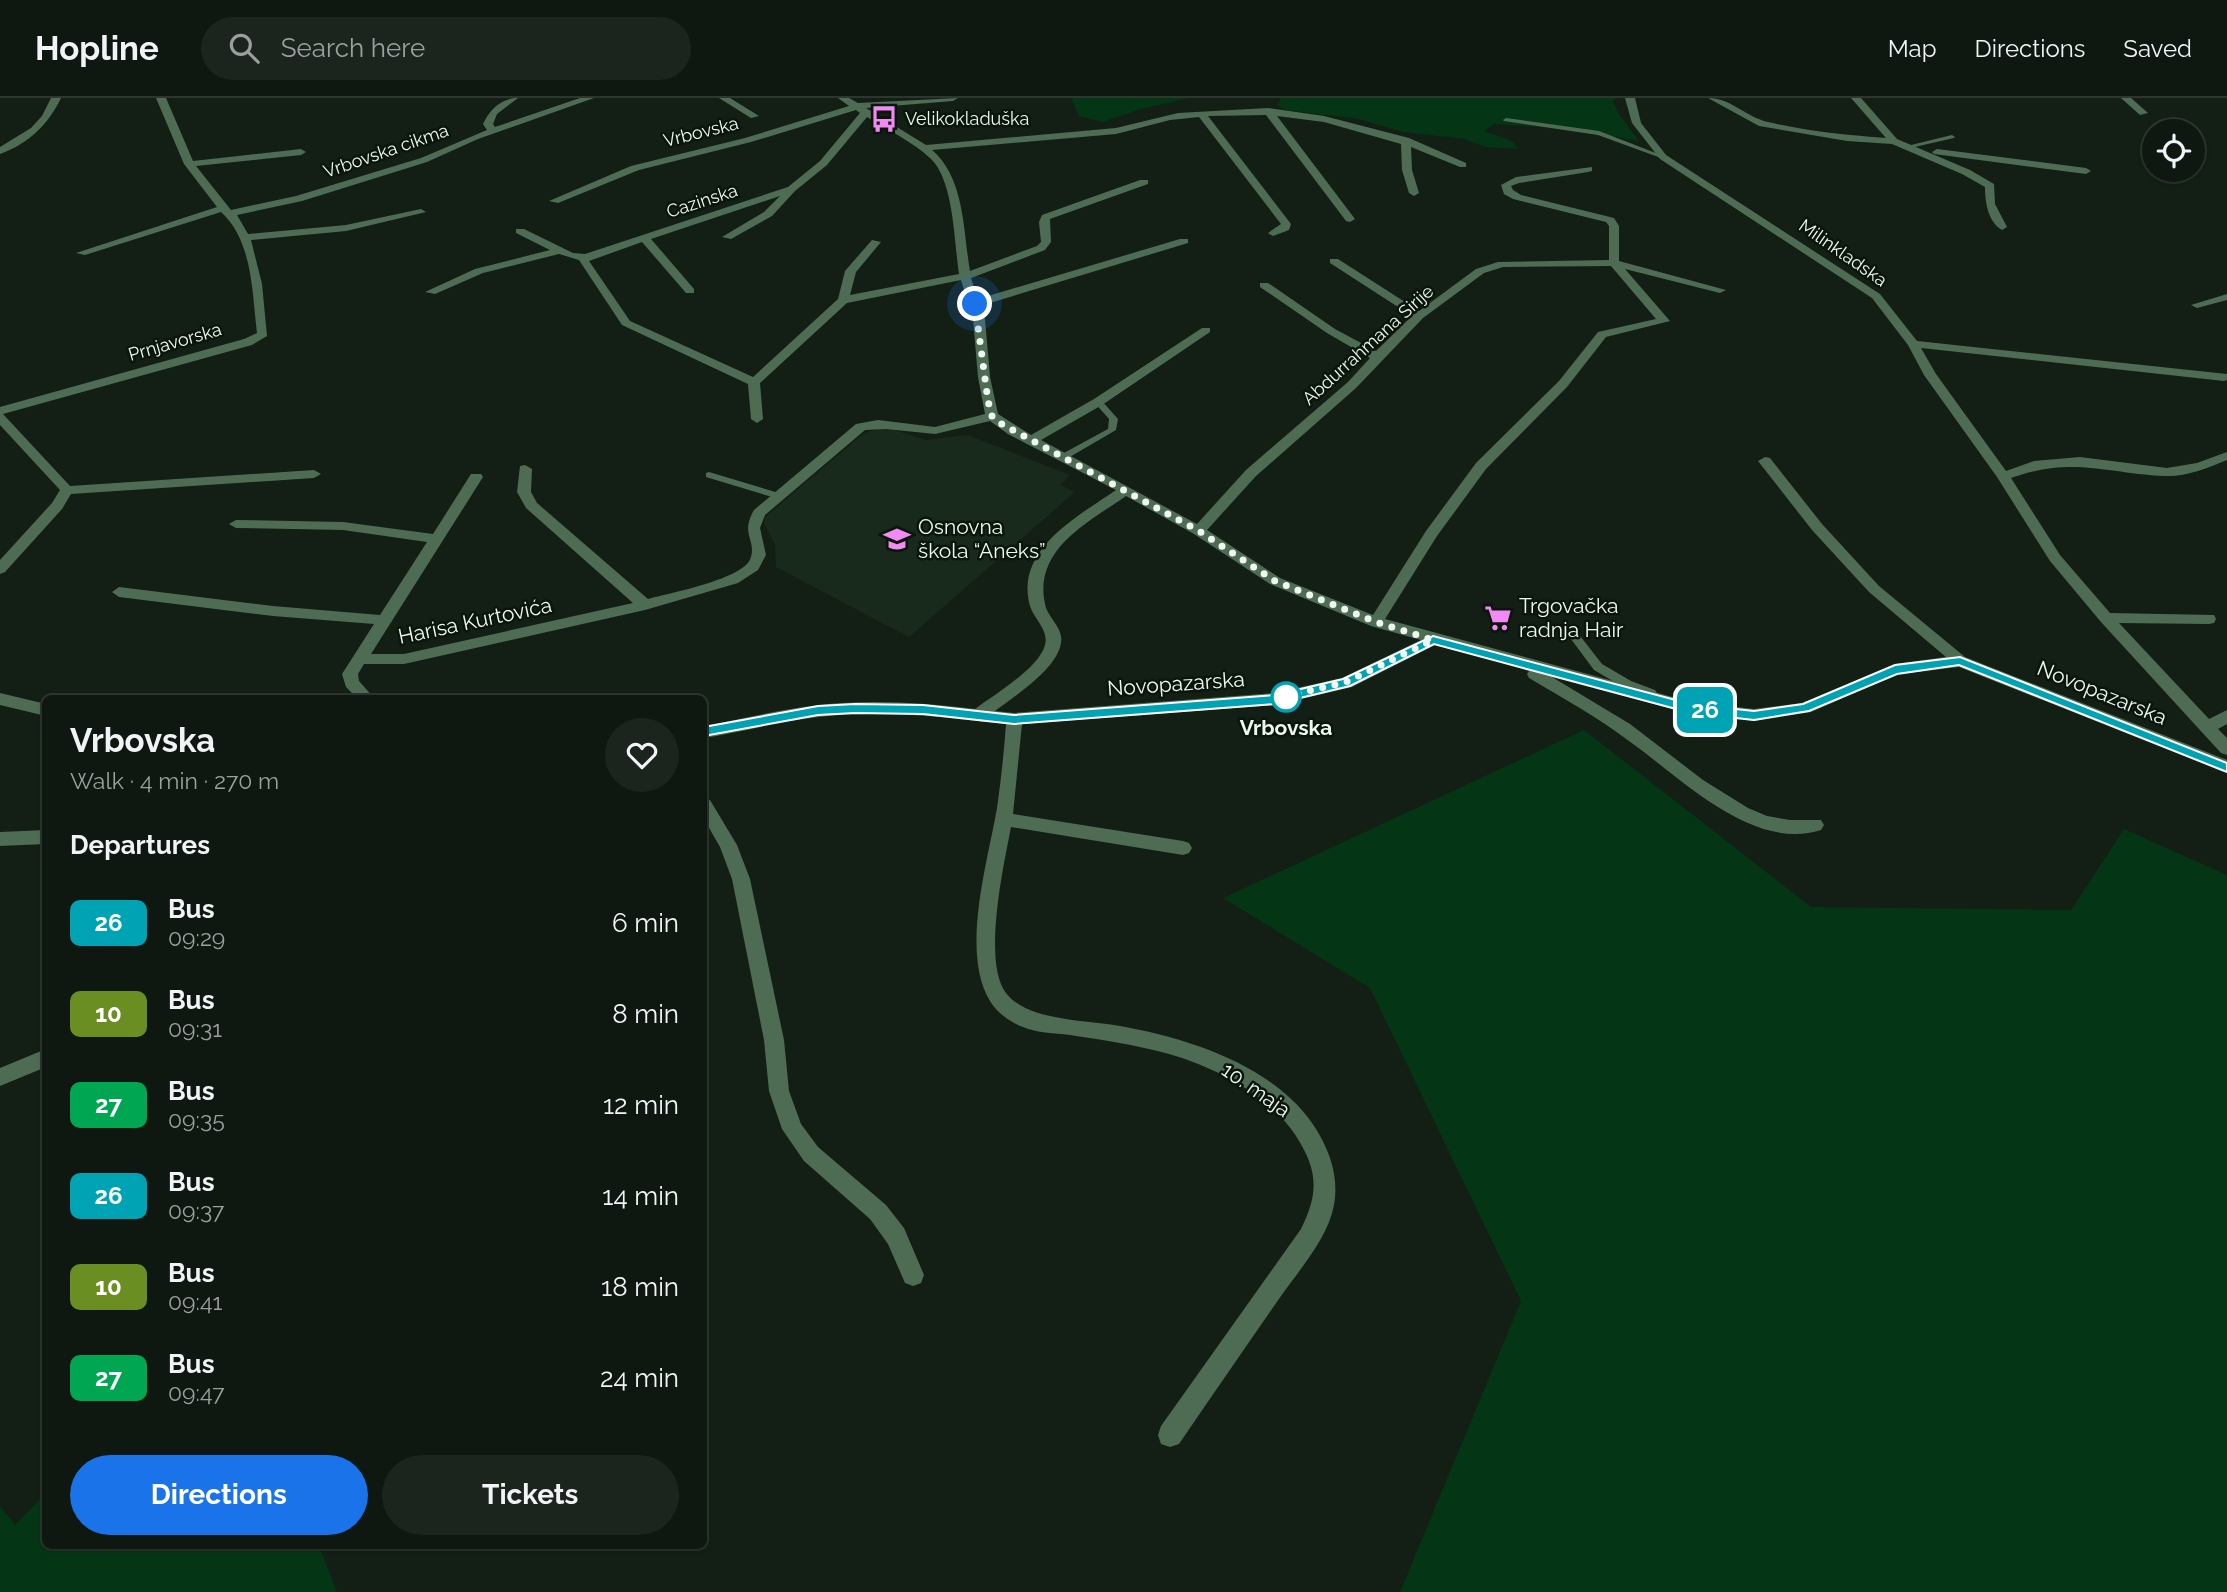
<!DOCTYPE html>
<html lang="en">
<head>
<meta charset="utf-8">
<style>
  :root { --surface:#0e1710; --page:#1c241e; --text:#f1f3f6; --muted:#9b9f9f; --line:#2e3630; --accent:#1a73e8 }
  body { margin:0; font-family:Raleway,sans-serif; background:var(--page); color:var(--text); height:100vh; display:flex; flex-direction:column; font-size:26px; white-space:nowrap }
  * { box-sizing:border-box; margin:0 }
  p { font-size:23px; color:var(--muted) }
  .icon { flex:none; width:38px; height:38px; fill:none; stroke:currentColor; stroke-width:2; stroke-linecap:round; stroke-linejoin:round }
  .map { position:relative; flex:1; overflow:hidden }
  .side { position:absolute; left:42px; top:597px; width:665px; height:854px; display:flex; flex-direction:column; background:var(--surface); border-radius:10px; box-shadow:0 2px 5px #0004,0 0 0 2px var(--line) }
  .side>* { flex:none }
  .badge { padding:0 14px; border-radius:10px; font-size:24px; line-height:46px }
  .fabs { position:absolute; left:2142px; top:21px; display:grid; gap:14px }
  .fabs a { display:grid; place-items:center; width:63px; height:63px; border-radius:50%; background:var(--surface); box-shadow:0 2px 5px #0004,0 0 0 2px var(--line); font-size:35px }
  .you { position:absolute; width:35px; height:35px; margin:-18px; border:5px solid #fff; border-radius:50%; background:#1a73e8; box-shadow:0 0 0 10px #1a73e833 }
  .map>.badge { position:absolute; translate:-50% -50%; box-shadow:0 0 0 4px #fff }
  h2 { padding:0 28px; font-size:26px; line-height:63px }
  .round { display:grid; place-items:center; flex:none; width:74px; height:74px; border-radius:37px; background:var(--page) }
  .overview { display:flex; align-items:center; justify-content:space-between; height:119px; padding:0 28px }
  h1 { font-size:33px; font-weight:700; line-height:52px }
  .button { display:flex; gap:14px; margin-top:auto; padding:14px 28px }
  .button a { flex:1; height:80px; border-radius:42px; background:var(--accent); color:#fff; font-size:28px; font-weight:700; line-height:80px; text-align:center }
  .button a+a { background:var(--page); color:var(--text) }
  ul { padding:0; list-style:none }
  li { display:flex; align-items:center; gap:21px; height:91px; padding:0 28px }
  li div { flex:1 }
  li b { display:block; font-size:26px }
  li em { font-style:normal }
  li .badge { min-width:77px; font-weight:700; text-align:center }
  header { display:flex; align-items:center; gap:42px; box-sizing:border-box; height:98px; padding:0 35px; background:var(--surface); border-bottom:2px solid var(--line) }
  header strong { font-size:33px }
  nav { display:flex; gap:38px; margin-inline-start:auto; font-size:24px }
  .search { width:490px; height:63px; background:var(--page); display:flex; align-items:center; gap:18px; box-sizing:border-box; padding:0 24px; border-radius:38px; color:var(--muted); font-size:26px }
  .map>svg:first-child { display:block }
</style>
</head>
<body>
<header>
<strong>Hopline</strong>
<div class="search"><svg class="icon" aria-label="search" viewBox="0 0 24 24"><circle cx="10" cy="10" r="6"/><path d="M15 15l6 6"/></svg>Search here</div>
<nav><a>Map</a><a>Directions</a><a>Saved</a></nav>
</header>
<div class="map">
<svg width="2227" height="1494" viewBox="0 0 2227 1494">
  <rect width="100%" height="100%" fill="#131f15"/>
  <path fill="#182a1c" d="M 878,331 L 892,331 L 926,342 L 967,337 L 1070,377 L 1060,387 L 1075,394 L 909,539 L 776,469 L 775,447 L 764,425 L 765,419 L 864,335 Z"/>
  <g fill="#043515">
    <path d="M 1071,0 L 1190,0 L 1141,11 L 1103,24 L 1079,18 Z"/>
    <path d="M 1281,0 L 1616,0 L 1613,4 L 1619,16 L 1639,43 L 1572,31 L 1494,26 L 1484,33 L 1512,43 L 1518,51 L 1485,49 L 1464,41 L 1403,34 L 1359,21 L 1286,12 L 1277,7 Z"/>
    <path d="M 1584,632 L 1811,809 L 2071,812 L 2124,731 L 2227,777 L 2227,1494 L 1400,1494 L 1521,1203 L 1370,890 L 1223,800 Z"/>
    <path d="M 45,1396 L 46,1447 L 319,1447 L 337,1494 L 0,1494 L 0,1408 L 15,1427 Z"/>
  </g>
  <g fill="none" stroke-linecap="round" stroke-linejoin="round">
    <g fill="#4e6c53" fill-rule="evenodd">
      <path d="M 1506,20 L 1599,33 L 1666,59 L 1661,60 L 1598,37 L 1504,23 L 1503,22 Z"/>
      <path d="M 1952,37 L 1955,39 L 1954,40 L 1910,50 L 1907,48 Z"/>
      <path d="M 1098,301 L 1101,302 L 1118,321 L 1116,332 L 1068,360 L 1062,360 L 1062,356 L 1108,331 L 1109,321 L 1094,304 Z"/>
      <path d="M 709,374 L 782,396 L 784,398 L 779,401 L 706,379 L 706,375 Z"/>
      <path d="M 1573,533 L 1577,534 L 1602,566 L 1631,583 L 1655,592 L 1657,595 L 1655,598 L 1651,599 L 1623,589 L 1594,572 L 1568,537 Z"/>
    </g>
    <g fill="#4e6c53" fill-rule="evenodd">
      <path d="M 51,0 L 61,0 C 48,27 28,46 0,56 L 0,49 L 31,30 L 42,18 Z"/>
      <path d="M 156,0 L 166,0 L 193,63 L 301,51 L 306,54 L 301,57 L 196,68 L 231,112 L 296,98 L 421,60 L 487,32 L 483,26 C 490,11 501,0 518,0 L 497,16 L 493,26 L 495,29 L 580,0 L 594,0 L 478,41 L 427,64 L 302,103 L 237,117 L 248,136 L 346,127 L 421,111 L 426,114 L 346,133 L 251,142 L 262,186 L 267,238 L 252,247 L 3,316 L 70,388 L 314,372 L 321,376 L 314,380 L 71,396 L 62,411 L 5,474 L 0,476 L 0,462 L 52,405 L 60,392 L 0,327 L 0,309 L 244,241 L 257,235 C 252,195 253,143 221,114 L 85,157 L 76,155 L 217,109 L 184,66 Z"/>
      <path d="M 719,0 L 730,0 L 759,18 L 751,20 Z"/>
      <path d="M 838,0 L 849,0 L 858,5 L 958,0 L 953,3 L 866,10 L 926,47 L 1116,30 L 1178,15 L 1268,10 L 1324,18 L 1409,40 L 1466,65 L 1466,69 L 1460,69 L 1411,49 L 1412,72 L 1419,95 L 1414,98 L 1409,95 L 1402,72 L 1401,46 L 1324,24 L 1277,18 L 1355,121 L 1350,124 L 1346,123 L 1266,17 L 1208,18 L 1291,126 L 1289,132 L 1273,138 L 1268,135 L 1281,126 L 1199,19 L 1170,22 L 1116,36 L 932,52 C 965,80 963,133 970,173 L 1037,148 L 1041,144 L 1039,124 L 1042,117 L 1140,82 L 1148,82 L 1148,86 L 1050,121 L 1051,144 L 1045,152 L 971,180 L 978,201 L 1180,141 L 1188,141 L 1188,145 L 980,208 L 985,221 L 990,279 L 998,316 L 1031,337 L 1094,301 L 1202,230 L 1210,230 L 1210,234 L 1102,307 L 1041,342 L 1197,426 L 1246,372 L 1348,284 L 1370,260 L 1327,235 L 1260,189 L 1260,185 L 1268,185 L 1335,231 L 1376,253 L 1412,218 L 1330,165 L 1330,161 L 1338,161 L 1419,213 L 1476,171 L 1498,164 L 1609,162 L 1609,128 L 1606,124 L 1513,101 L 1504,96 L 1501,87 L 1516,79 L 1592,69 L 1592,73 L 1588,74 L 1519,85 L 1511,88 L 1513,92 L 1521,97 L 1614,120 L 1619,128 L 1619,163 L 1726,192 L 1720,195 L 1625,171 L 1670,223 L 1606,239 L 1567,289 L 1486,371 L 1437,438 L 1385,521 L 1691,604 L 1754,611 L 1802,605 L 1895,566 L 1946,559 L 1869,494 L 1812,432 L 1758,363 L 1765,359 L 1770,360 L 1822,426 L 1879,488 L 1965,559 L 2227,662 L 2227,675 L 1959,569 L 1898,576 L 1811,614 L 1754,623 L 1691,616 L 1552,579 L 1630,626 L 1703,682 L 1748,710 L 1767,718 L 1790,722 L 1821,722 L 1824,727 L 1821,732 C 1752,754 1680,679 1629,643 C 1597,619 1563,600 1529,580 L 1527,576 L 1529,573 L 1437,546 L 1352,589 L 1275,607 L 1022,626 L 1013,716 L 1183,743 L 1189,745 L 1192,750 L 1189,755 L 1183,757 L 1011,729 C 1004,766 982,864 1006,895 C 1027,923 1087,922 1120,928 C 1199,942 1301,976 1330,1060 C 1335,1075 1337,1091 1334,1107 C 1328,1140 1300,1171 1281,1198 C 1247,1247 1213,1296 1179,1346 L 1170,1349 L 1161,1346 L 1158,1337 L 1161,1328 L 1301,1131 C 1319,1095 1318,1072 1296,1038 C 1269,997 1215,969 1169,956 C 1136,947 1103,942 1070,937 C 1054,935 1037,935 1023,929 C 1010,924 997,915 990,903 C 960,854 988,763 997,710 C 1001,682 1004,654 1006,626 C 944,619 881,611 819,619 C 780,623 742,634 704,640 L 704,628 C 742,621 781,611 820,607 C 872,601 924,605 975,611 C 994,597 1039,570 1045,547 C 1049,532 1034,521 1030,508 C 1014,451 1079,418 1116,392 L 1008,336 L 990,323 L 935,336 L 886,331 L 865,332 L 765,417 L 760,430 L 766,457 L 758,472 L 738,485 L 645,512 L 404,566 L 364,566 L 358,576 L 359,583 L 374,600 L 357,600 L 346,589 L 342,576 L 374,526 L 273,518 L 119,499 L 112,494 L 119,489 L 273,508 L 380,517 L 427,444 L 343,432 L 236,430 L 229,426 L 236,422 L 343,424 L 433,436 L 471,376 L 481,376 L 483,379 L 371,556 L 404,556 L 633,505 L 526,410 L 517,394 L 520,368 L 525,367 L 532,371 L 531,394 L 537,405 L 648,501 C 669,495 746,481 751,459 C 756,441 740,436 754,412 L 856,326 L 878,322 L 935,329 L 985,316 L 978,279 L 973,221 L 961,182 L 847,205 L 760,285 L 763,321 L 757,325 L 751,321 L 748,286 L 622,227 L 579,162 L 559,156 L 483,175 L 435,196 L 425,194 L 475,171 L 550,152 L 516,135 L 516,131 L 524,131 L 573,155 L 585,156 L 788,89 L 820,63 L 860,15 L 856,12 L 751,44 L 639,72 L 558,105 L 549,103 L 631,68 L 745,40 L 849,8 ZM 867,19 C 888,32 913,44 931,61 C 954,83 954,144 959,176 L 850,197 L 856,174 L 881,144 L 872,142 L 845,173 L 838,201 L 753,279 L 630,223 L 589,163 L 642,144 L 686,195 L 694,195 L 694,191 L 651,141 L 780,98 L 764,114 L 722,139 L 731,141 L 772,118 L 795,93 L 827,67 ZM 1611,168 L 1656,221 L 1598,234 L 1559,283 L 1476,365 L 1426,433 L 1373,517 L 1280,480 L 1207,432 L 1256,378 L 1356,290 L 1423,220 L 1484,175 L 1503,169 ZM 1126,398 L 1194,436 L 1270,486 L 1371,528 L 1421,542 L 1342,580 L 1275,595 L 1014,615 L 995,613 C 1015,598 1057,571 1061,545 C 1064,530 1047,519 1045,506 C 1033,451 1089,424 1126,398 Z"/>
      <path d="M 1625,0 L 1635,0 L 1641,25 L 1666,57 L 1880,196 L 1917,243 L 2227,276 L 2227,282 L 2224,283 L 1921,250 L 1936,276 L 2006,373 L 2034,363 L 2080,359 L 2167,370 L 2197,365 L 2227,354 L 2227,362 C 2208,370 2185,379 2165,378 C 2104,375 2073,358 2011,380 L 2060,457 L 2110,515 L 2214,517 L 2216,521 L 2214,525 L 2209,526 L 2119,525 L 2209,621 L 2227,612 L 2227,626 L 2218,631 L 2227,640 L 2227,657 L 2221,655 L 2101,524 L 2050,463 L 1997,379 L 1924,277 L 1908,247 L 1872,200 L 1660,61 L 1632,25 Z"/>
      <path d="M 1708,0 C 1731,0 1746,19 1768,24 C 1806,33 1847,37 1886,40 L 1851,0 L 1861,0 L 1897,41 L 1970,72 L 1994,86 L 1995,106 L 2007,129 L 2002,132 C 1988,124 1985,104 1985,89 L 1962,76 L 1892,46 L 1847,43 L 1759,28 Z"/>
      <path d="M 2121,0 L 2131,0 L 2148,15 L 2140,17 Z"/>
      <path d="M 1937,51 L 2086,70 L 2091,73 L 2086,76 L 1934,56 L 1932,54 Z"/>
      <path d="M 2227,196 L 2227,202 L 2197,210 L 2191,207 Z"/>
      <path d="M 0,595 L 46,606 L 46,618 L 0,607 Z"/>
      <path d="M 704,700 L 710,702 L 737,747 L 750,781 L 784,942 L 789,993 L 801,1026 L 818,1049 L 886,1107 L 904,1130 L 924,1177 L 921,1185 L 913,1188 L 905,1185 L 888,1146 L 870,1121 L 804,1063 L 782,1031 L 769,993 L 764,942 L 732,781 L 720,749 L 704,721 Z"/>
      <path d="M 46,732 L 46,746 L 0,748 L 0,734 Z"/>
      <path d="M 46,951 L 46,969 L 0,988 L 0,970 Z"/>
    </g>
  </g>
  <path fill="#00a3b4" stroke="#fff" stroke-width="2" d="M 1433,538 L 1691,606 L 1754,613 L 1803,606 L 1895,567 L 1960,559 L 2227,665 L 2227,674 L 2222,672 L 1959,567 L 1897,576 L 1809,613 L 1754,622 L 1691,615 L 1434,546 L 1350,588 L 1275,606 L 1014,626 L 923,616 L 855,615 L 818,617 L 704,638 L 697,634 L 704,629 L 818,608 L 855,606 L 923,607 L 1014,617 L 1275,597 L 1343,581 Z"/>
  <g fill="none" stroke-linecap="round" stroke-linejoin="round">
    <path stroke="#eff8f0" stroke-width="7" stroke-dasharray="0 12.6" d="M 975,206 L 988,303 L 992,318 L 1000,325 L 1199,433 L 1275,483 L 1376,524 L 1433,542 L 1346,584 L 1275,601 L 1286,599"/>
  </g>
  <defs>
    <symbol id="bus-bare" viewBox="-9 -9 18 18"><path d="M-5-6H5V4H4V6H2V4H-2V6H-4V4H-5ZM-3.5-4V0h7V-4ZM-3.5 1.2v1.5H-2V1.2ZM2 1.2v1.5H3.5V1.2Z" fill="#f28af3" stroke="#0a160c" stroke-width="2.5" paint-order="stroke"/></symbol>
    <symbol id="school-bare" viewBox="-9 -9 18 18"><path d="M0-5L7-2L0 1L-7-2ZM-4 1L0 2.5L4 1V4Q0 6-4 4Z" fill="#f28af3" stroke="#0a160c" stroke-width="2.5" paint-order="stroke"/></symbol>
    <symbol id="supermarket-bare" viewBox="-9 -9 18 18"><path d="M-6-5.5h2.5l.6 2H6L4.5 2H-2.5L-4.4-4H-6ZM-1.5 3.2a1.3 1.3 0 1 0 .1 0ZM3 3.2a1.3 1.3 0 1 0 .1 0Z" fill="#f28af3" stroke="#0a160c" stroke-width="2.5" paint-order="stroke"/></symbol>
  </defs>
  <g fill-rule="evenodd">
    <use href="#bus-bare" x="865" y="2" width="38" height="38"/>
    <use href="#school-bare" x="878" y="422" width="38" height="38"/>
    <use href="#supermarket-bare" x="1479" y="501" width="38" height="38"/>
  </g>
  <circle fill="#fff" stroke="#00a3b4" stroke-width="3.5" cx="1286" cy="599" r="14"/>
  <g text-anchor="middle" stroke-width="5" stroke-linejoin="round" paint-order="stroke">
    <g font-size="18" fill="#eff8f0" stroke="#0a160c" text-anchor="start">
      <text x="905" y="27">Velikokladuška</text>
    </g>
    <g font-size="18" fill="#eff8f0" stroke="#0a160c">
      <text transform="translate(701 34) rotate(-14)" y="6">Vrbovska</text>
      <text transform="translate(386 53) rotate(-19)" y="6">Vrbovska cikma</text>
      <text transform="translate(702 103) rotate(-18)" y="6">Cazinska</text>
      <text transform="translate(1843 155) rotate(35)" y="6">Milinkladska</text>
      <text transform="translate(175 244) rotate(-16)" y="6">Prnjavorska</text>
      <text transform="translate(1368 247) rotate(-42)" y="6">Abdurrahmana Sirije</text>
    </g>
    <g font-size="21" fill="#eff8f0" stroke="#0a160c" text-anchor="start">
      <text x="918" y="436">Osnovna<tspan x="918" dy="24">škola “Aneks”</tspan></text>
      <text x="1519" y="515">Trgovačka<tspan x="1519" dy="24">radnja Hair</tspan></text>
    </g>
    <g font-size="21" fill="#eff8f0" stroke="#0a160c">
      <text transform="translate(475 523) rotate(-12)" y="7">Harisa Kurtovića</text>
      <text transform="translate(1176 586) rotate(-4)" y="7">Novopazarska</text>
      <text transform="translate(2102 595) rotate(22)" y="7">Novopazarska</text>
      <text transform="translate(1256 992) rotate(35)" y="7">10. maja</text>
    </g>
    <g font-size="21" font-weight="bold" fill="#eff8f0" stroke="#0a160c">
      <text x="1286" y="637">Vrbovska</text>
    </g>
  </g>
</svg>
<div class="fabs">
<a><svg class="icon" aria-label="locate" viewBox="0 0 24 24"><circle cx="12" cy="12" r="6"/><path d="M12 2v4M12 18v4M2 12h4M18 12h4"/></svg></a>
</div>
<div class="you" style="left:975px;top:206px"></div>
<b class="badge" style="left:1705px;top:612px;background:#00a3b4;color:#fff">26</b>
<section class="side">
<div class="overview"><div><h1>Vrbovska</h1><p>Walk · 4 min · 270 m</p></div><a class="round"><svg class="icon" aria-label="heart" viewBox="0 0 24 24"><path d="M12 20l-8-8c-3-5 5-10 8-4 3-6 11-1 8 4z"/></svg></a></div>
<h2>Departures</h2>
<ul>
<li><span class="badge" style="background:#00a3b4;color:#fff">26</span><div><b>Bus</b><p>09:29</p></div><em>6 min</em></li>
<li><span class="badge" style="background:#6b8e23;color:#fff">10</span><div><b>Bus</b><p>09:31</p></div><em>8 min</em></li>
<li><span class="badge" style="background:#00a651;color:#fff">27</span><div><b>Bus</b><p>09:35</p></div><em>12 min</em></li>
<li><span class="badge" style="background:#00a3b4;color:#fff">26</span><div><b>Bus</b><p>09:37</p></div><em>14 min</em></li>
<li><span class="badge" style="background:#6b8e23;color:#fff">10</span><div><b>Bus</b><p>09:41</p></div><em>18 min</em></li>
<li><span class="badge" style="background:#00a651;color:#fff">27</span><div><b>Bus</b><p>09:47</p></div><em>24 min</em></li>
</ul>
<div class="button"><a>Directions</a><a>Tickets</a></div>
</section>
</div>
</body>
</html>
